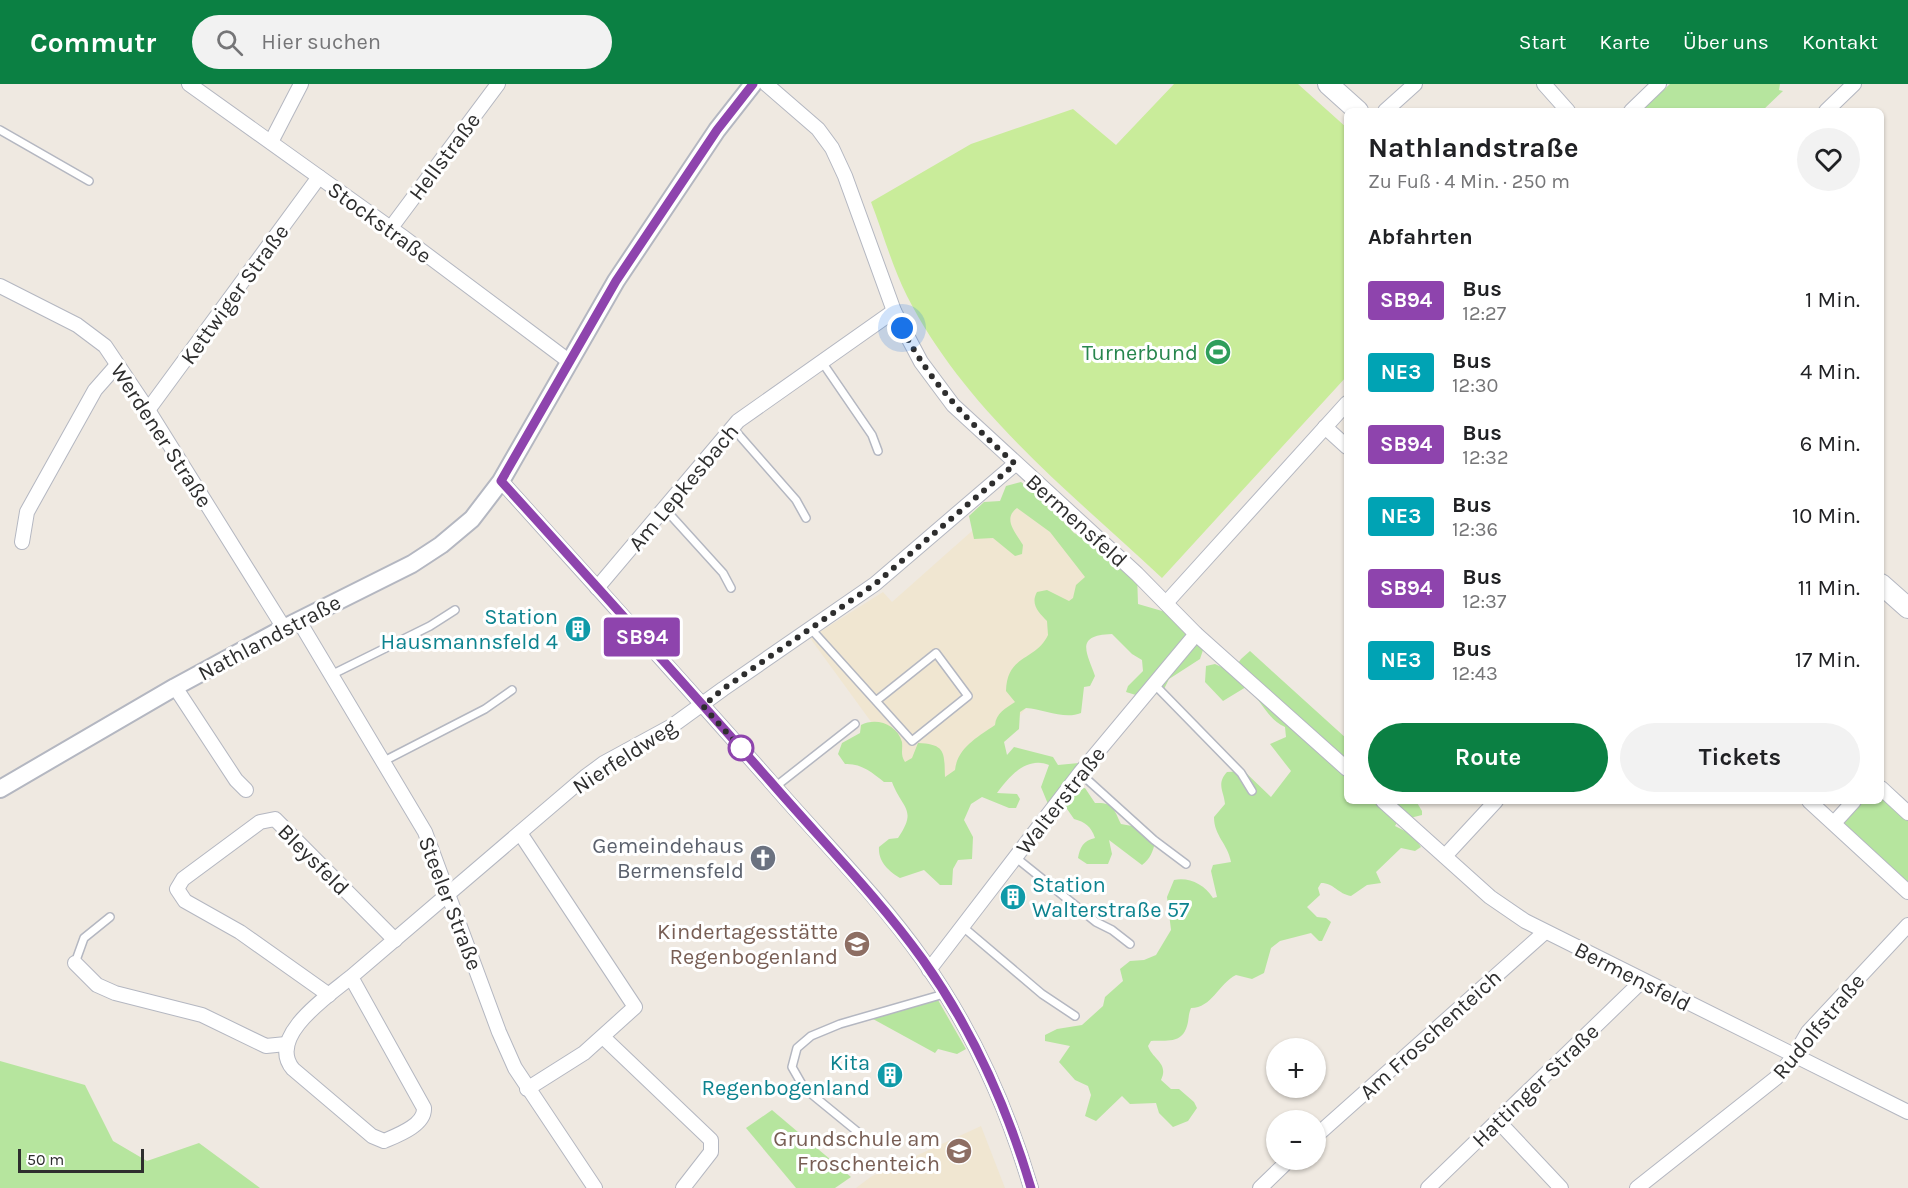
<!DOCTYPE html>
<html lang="de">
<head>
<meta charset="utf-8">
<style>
  :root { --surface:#fff; --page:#f2f2f2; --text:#202124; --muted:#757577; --accent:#0b8043 }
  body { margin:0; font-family:Karla,sans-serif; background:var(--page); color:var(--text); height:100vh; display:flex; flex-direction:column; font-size:22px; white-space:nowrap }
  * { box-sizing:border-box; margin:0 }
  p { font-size:20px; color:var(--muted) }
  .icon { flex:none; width:33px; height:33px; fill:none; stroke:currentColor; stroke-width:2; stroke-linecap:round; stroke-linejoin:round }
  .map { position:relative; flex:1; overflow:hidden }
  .side { position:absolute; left:1344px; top:24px; width:540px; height:696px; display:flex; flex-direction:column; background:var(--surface); border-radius:9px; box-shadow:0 2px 4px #0004 }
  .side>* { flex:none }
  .badge { padding:0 12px; border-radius:4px; font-size:21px; line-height:39px }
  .tools { position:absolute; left:1266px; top:954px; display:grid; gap:12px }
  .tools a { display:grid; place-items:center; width:60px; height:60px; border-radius:50%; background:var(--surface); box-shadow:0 2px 4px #0004; font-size:30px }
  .scale { position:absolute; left:18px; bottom:15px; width:126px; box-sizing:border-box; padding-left:6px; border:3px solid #2e2e2e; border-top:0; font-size:16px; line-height:21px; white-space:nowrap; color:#2e2e2e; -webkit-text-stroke:4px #fff; paint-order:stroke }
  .you { position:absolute; width:30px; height:30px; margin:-15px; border:4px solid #fff; border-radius:50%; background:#1a73e8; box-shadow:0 0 0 9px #1a73e833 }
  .map>.badge { position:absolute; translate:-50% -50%; box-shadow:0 0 0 3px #fff }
  h2 { padding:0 24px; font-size:22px; line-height:54px }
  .round { display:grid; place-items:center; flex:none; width:63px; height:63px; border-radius:32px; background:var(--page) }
  .overview { display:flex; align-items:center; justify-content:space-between; height:102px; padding:0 24px }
  h1 { font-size:28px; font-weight:700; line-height:45px }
  .cta { display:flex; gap:12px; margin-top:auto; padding:12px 24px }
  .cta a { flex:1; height:69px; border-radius:36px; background:var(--accent); color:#fff; font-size:24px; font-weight:700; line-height:69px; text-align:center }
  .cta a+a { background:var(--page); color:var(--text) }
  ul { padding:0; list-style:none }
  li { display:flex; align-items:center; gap:18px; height:72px; padding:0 24px }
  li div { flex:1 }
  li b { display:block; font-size:22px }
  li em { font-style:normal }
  li .badge { min-width:66px; font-weight:700; text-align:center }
  header { display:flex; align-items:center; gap:36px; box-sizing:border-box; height:84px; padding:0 30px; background:var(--accent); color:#fff }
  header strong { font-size:28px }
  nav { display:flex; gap:33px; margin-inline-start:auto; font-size:21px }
  .search { width:420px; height:54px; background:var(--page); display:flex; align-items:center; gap:15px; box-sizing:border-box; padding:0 21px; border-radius:33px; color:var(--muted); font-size:22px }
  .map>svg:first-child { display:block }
</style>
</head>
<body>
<header>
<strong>Commutr</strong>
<div class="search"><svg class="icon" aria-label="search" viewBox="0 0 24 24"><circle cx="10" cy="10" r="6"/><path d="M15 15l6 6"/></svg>Hier suchen</div>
<nav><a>Start</a><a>Karte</a><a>Über uns</a><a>Kontakt</a></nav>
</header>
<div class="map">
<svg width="1908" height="1104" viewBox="0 0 1908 1104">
  <rect width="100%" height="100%" fill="#efe9e1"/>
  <g fill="#f0e6d1">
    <path d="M 1018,410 L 1120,508 L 939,731 L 810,554 L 883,508 L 892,518 L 1008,415 Z"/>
    <path d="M 981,1042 L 1005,1104 L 856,1104 L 872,1092 Z"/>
  </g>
  <g fill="#b6e59e">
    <path d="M 1670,0 L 1780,0 L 1779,6 L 1783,7 L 1762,27 L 1641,27 Z"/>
    <path d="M 1021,398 L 1042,414 L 1074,449 L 1091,457 L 1137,490 L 1138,520 L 1169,529 L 1204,563 L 1200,575 L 1169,595 L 1164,605 L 1149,615 L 1126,608 L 1128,602 L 1143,587 L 1142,576 L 1132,570 L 1112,550 C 1073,551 1088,570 1095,592 L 1090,602 L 1084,603 L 1081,629 C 1064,636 1044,625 1026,624 L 1020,628 L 1019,645 L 1004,658 L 1007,671 L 1014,663 L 1053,673 L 1058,681 L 1079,679 L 1067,699 L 1060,702 L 1059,709 L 1085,704 L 1095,719 C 1113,718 1114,725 1121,740 L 1143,744 L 1155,758 C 1153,768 1150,775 1142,781 L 1109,756 L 1112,770 L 1108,780 L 1087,780 L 1078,774 C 1080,763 1083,757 1095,754 C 1091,742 1085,738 1074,735 L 1065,722 L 1048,720 L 1041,703 L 1049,681 C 1027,672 1009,692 997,709 L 1017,710 L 1020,715 L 1016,724 L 1009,724 L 982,713 L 971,720 L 964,736 L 973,753 L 972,775 L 958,776 L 953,785 L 952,801 L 940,801 L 924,786 L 900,794 C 889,787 878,778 879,763 L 889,755 L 898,754 C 918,725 902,725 892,698 L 884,698 C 873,689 861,679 845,680 L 838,670 L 842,659 L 860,649 L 861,641 C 876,633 897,640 902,658 C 903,666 900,670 905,678 L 912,674 L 918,659 C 947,660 944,670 945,693 L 955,686 C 957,664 979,652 995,641 C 996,629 1006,624 1015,618 L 1006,607 C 1007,570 1036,577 1048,551 L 1047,537 C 1039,529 1030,520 1037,508 L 1047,506 L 1069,517 L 1073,514 L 1076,501 L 1085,493 L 1050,448 L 1017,424 C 1002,435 1016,449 1023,461 L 1022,470 L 1015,472 L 993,454 L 974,455 L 969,432 L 984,418 L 1000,417 L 1006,402 Z"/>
    <path d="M 1250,567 L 1347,655 L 1347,717 L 1416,717 L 1422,727 L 1422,731 L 1398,737 L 1395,742 L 1413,751 L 1421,763 L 1415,767 L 1401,764 L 1376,788 L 1381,799 L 1367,801 L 1351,812 C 1338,810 1334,799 1321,799 L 1318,804 L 1320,811 L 1307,823 L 1317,833 L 1326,834 L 1331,838 L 1322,857 L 1319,857 L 1311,849 L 1280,857 L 1271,864 L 1264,889 L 1252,895 L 1236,891 C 1218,900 1212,924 1191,924 C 1188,931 1189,936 1187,942 C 1182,960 1166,956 1151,957 L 1148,962 C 1153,976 1169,979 1161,996 L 1171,1005 L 1179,1005 L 1194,1018 L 1197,1024 L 1188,1037 L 1173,1043 L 1159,1029 L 1156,1019 L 1130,1020 L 1122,1012 L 1096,1037 L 1085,1032 L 1091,1011 L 1088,1002 L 1075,996 L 1059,978 L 1070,962 L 1045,957 L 1045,951 L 1057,945 L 1082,941 L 1103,922 L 1105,913 L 1123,897 L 1120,885 L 1130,877 L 1144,876 L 1156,871 L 1171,846 L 1167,813 L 1174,796 C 1189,793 1204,800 1213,814 L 1217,813 L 1211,787 L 1213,781 L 1231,778 C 1228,760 1214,752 1214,733 L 1225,720 C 1224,707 1216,700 1227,688 L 1244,687 L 1271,713 L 1291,687 L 1270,660 L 1286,653 L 1285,643 C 1267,635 1261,615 1246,603 L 1223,617 L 1205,598 L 1206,582 L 1215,580 L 1232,588 L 1241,575 Z"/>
    <path d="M 1881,704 L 1908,729 L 1908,808 L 1834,739 L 1854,717 L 1881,717 Z"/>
    <path d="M 938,916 L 966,965 L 957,970 L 938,965 L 935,969 L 873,935 Z"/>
    <path d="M 0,977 L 85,1001 L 113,1057 L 147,1077 L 199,1059 L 260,1104 L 0,1104 Z"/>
    <path d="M 772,1026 L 851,1093 L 835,1104 L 796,1104 L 746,1044 Z"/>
  </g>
  <path fill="#c9ec9a" d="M 1174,0 L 1298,0 L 1347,44 L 1347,292 L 1162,494 C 1070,408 965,326 907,212 C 892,182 883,149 871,118 L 971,60 L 1073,25 L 1116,61 Z"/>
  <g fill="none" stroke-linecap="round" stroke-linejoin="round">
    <defs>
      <g id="service">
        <path d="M 0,46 L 89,97"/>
        <path d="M 822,278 L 872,351 L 878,367"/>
        <path d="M 732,343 L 796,416 L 806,434"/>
        <path d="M 664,424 L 723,489 L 731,504"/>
        <path d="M 811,545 L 912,657 L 968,612 L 936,569 L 876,617"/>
        <path d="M 331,591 L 430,542 L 455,526"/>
        <path d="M 1154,600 L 1241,689 L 1252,707"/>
        <path d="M 384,677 L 485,625 L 512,606"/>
        <path d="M 1080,689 L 1154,756 L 1186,780"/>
        <path d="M 775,703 L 855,640"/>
        <path d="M 1015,773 L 1096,838 L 1112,846 L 1130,860"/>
        <path d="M 963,843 L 1042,910 L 1075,932"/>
        <path d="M 75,879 L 84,854 L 110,833"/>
        <path d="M 859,1049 L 804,1004 L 792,983 L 797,964 L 811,952 L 840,940 L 944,910"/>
      </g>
      <g id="minor">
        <path d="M 189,0 L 403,153 L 570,278"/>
        <path d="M 766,0 L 818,45 L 832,64 L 845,92 L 894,227 L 921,278 L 953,321 L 1137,490 L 1196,550 L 1347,685"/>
        <path d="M 1544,0 L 1568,27"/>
        <path d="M 1385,27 L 1415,0"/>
        <path d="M 1631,27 L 1659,0"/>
        <path d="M 1826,27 L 1854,0"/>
        <path d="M 271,58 L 301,0"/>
        <path d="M 390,145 L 498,0"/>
        <path d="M 0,202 L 77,241 L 105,262 L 148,326 L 284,544"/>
        <path d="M 148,326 L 319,93"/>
        <path d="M 1325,343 L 1347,363"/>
        <path d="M 501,397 C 591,497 681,596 770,697 C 821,756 878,812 923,876 C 972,945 1007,1023 1031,1104"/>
        <path d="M 22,458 L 27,428 L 95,306 L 117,281"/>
        <path d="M 597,504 L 738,337 L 894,227"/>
        <path d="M 1166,519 L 1347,319"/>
        <path d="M 299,537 L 425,748 L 499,948 L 515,984 L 595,1104"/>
        <path d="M 175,603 L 236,696 L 246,706"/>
        <path d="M 1881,704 L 1908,729"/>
        <path d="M 1383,717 L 1490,813 L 1525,837 L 1908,1028"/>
        <path d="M 1809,717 L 1908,808"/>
        <path d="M 1834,739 L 1854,717"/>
        <path d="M 520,749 L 635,923 L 584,969 L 527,1005"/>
        <path d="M 1445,772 L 1496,717"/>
        <path d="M 75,879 L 97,901 L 115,909 L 202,931 L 266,962 L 286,960"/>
        <path d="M 929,886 L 1080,689 L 1196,550"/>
        <path d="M 351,893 C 329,911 266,953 293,985 L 372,1052 L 384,1057 C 398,1051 425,1041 424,1024 L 351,893 L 585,693 L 604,679 L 672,642 L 723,605 L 875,500 L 1015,380"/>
        <path d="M 329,911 L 240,848 L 185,817 L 177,805 L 183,795 L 260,738 L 275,735 L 395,856"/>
        <path d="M 603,953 L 711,1056 L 711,1068 L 683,1104"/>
        <path d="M 1498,1037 L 1561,1104"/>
        <path d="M 1316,1052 L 1545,848"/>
        <path d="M 1260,1104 L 1289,1076"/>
        <path d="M 1428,1104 L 1642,897"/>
        <path d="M 1637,1104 L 1776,994 L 1794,972 L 1808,948 L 1908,841"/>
      </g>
      <path id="tertiary" d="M 0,705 L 175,603 L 284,544 L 412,480 L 441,461 L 472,435 L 501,397 L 616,197 L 717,46 L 753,0"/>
      <g id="secondary">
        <path d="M 1328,0 L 1358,27"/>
        <path d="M 1881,500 L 1908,524"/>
      </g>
    </defs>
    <use href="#service" stroke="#b4b7c1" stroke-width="10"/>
    <use href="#minor" stroke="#b4b7c1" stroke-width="16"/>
    <use href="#tertiary" stroke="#b4b7c1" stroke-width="20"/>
    <use href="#secondary" stroke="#b4b7c1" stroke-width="22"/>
    <use href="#service" stroke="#fff" stroke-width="7"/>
    <use href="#minor" stroke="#fff" stroke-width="14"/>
    <use href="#tertiary" stroke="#fff" stroke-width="16"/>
    <use href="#secondary" stroke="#fff" stroke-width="20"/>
  </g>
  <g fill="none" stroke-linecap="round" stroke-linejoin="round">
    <defs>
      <path id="line" d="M 753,0 L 717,46 L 616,197 L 501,397 C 591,496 681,596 770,697 C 821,756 877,812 923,876 C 972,945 1007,1023 1031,1104"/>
    </defs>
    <use href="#line" stroke="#fff" stroke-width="14"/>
    <use href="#line" stroke="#8e44ad" stroke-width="9"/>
    <path stroke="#2e2e2e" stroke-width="6" stroke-dasharray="0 10.8" d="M 741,664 L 744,668 L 703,622 L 723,605 L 875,500 L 1015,380 C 970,339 929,298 902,244"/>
  </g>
  <defs>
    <symbol id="stadium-disc" viewBox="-11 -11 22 22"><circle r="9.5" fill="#2e9e5b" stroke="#fff"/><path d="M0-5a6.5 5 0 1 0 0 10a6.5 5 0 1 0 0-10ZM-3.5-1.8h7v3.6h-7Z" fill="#fff"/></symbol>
    <symbol id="building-disc" viewBox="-11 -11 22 22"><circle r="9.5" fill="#0f9aa8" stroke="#fff"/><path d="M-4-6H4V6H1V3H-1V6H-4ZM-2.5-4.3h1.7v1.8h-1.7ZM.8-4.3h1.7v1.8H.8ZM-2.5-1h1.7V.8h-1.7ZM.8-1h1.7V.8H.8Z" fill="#fff"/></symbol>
    <symbol id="church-disc" viewBox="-11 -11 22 22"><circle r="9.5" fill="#6b7280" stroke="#fff"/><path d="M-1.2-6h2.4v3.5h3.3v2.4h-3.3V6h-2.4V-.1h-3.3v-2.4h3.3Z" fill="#fff"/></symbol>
    <symbol id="school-disc" viewBox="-11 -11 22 22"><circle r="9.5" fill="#8d6e63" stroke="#fff"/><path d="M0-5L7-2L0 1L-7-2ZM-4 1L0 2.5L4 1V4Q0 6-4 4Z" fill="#fff"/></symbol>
  </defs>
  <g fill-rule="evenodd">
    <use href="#stadium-disc" x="1203" y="253" width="30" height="30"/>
    <use href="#building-disc" x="563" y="530" width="30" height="30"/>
    <use href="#church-disc" x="748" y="759" width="30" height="30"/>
    <use href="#building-disc" x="998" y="798" width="30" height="30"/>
    <use href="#school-disc" x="842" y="845" width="30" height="30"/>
    <use href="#building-disc" x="875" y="976" width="30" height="30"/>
    <use href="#school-disc" x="944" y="1052" width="30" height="30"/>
  </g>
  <circle fill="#fff" stroke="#8e44ad" stroke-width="3" cx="741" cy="664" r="12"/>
  <g text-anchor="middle" stroke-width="6" stroke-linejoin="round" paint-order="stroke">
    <g font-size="22" fill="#2e2e2e" stroke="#fff">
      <text transform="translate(444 72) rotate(-53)" y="8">Hellstraße</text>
      <text transform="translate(380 138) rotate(36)" y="8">Stockstraße</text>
      <text transform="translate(234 210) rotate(-54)" y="8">Kettwiger Straße</text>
      <text transform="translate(162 351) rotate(57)" y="8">Werdener Straße</text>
      <text transform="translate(683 403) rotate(-50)" y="8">Am Lepkesbach</text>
      <text transform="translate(1077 436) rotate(42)" y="8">Bermensfeld</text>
      <text transform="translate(269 553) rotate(-28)" y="8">Nathlandstraße</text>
      <text transform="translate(624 672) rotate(-33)" y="8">Nierfeldweg</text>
      <text transform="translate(1060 716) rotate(-52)" y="8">Walterstraße</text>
      <text transform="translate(314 775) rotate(45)" y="8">Bleysfeld</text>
      <text transform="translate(451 819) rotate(69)" y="8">Steeler Straße</text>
      <text transform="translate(1633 892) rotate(27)" y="8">Bermensfeld</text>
      <text transform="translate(1818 942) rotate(-50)" y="8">Rudolfstraße</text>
      <text transform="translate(1430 950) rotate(-42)" y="8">Am Froschenteich</text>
      <text transform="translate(1535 1001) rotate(-44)" y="8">Hattinger Straße</text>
    </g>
    <g font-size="22" fill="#27864d" stroke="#fff" text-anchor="end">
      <text x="1198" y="276">Turnerbund</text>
    </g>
    <g font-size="22" fill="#0d838f" stroke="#fff" text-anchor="end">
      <text x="558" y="540">Station<tspan x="558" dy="25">Hausmannsfeld 4</tspan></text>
      <text x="1032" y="808" text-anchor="start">Station<tspan x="1032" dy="25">Walterstraße 57</tspan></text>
      <text x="870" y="986">Kita<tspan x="870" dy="25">Regenbogenland</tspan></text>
    </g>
    <g font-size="22" fill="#5b616d" stroke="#fff" text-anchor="end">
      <text x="744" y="769">Gemeindehaus<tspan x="744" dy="25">Bermensfeld</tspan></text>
    </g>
    <g font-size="22" fill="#785e54" stroke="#fff" text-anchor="end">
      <text x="838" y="855">Kindertagesstätte<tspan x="838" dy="25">Regenbogenland</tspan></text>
      <text x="940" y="1062">Grundschule am<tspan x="940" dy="25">Froschenteich</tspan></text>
    </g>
  </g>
</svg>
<div class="tools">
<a>+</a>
<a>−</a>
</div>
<div class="scale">50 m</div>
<div class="you" style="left:902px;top:244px"></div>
<b class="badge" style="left:642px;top:553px;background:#8e44ad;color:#fff">SB94</b>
<section class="side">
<div class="overview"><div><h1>Nathlandstraße</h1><p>Zu Fuß · 4 Min. · 250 m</p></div><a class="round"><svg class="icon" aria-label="heart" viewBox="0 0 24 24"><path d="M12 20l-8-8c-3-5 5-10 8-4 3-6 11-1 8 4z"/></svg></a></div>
<h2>Abfahrten</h2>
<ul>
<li><span class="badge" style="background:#8e44ad;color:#fff">SB94</span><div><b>Bus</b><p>12:27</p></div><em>1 Min.</em></li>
<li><span class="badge" style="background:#00a3b4;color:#fff">NE3</span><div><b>Bus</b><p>12:30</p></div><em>4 Min.</em></li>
<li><span class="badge" style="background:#8e44ad;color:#fff">SB94</span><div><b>Bus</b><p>12:32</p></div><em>6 Min.</em></li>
<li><span class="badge" style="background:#00a3b4;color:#fff">NE3</span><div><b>Bus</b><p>12:36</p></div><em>10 Min.</em></li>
<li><span class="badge" style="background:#8e44ad;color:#fff">SB94</span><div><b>Bus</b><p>12:37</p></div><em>11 Min.</em></li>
<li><span class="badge" style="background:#00a3b4;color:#fff">NE3</span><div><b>Bus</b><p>12:43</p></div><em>17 Min.</em></li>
</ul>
<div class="cta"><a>Route</a><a>Tickets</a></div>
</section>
</div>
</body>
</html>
